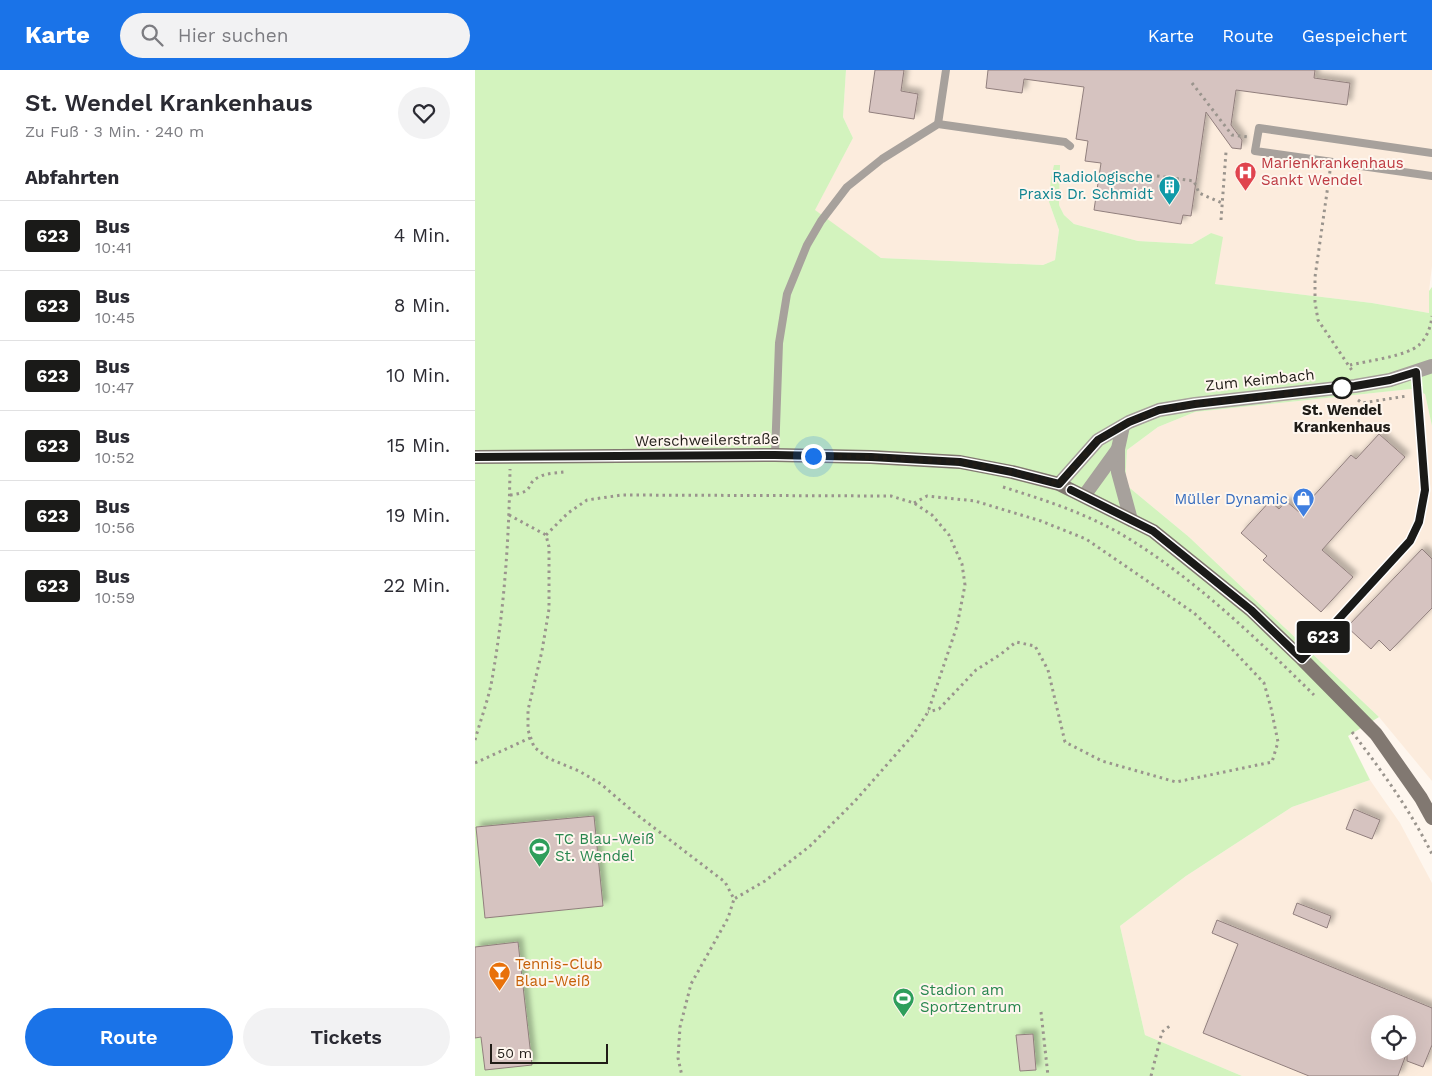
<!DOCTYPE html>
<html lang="de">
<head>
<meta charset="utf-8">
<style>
  :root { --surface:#fff; --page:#f2f2f3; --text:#2b2b33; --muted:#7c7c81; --line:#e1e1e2; --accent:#1a73e8 }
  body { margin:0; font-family:"Work Sans",sans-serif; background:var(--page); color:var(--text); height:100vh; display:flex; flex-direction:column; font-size:19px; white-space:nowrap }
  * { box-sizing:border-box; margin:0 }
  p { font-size:16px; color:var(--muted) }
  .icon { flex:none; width:28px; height:28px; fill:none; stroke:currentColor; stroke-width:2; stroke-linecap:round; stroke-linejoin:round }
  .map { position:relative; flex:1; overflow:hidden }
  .details { display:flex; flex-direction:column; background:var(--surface); width:475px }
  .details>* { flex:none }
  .badge { padding:0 10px; border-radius:4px; font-size:18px; line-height:32px }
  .tools { position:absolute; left:896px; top:945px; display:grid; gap:10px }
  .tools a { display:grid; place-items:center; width:45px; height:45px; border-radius:50%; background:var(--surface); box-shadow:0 5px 20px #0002; font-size:25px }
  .scale { position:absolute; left:15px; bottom:12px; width:118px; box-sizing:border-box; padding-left:5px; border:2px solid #201c17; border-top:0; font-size:14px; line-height:18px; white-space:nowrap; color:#201c17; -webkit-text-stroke:4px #fef6ee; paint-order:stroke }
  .you { position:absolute; width:25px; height:25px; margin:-12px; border:4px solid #fff; border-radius:50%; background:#1a73e8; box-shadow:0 0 0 8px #1a73e833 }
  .map>.badge { position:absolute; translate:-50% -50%; box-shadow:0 0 0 2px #fff }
  h2 { padding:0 25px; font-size:19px; line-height:45px }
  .round { display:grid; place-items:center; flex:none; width:52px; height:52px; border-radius:26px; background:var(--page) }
  .overview { display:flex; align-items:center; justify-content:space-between; height:85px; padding:0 25px }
  h1 { font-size:24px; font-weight:600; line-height:38px }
  .primary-button { display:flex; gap:10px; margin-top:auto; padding:10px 25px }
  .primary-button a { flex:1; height:58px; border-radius:30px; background:var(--accent); color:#fff; font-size:20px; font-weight:600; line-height:58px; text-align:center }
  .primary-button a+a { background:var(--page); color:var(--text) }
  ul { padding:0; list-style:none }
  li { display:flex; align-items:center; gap:15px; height:70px; padding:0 25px; border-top:1px solid var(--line) }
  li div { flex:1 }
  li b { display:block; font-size:19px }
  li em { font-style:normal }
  li .badge { min-width:55px; font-weight:700; text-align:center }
  header { display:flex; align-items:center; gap:30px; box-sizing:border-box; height:70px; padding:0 25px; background:var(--accent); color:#fff }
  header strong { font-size:24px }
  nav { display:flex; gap:28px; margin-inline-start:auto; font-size:18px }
  .search { width:350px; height:45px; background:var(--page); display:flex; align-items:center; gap:12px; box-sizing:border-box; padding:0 18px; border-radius:28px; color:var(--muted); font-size:19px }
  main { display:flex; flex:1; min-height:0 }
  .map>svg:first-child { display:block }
</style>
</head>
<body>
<header>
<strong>Karte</strong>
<div class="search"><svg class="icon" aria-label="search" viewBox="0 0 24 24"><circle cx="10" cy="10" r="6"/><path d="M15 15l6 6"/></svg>Hier suchen</div>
<nav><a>Karte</a><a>Route</a><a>Gespeichert</a></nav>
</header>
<main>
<section class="details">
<div class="overview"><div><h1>St. Wendel Krankenhaus</h1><p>Zu Fuß · 3 Min. · 240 m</p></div><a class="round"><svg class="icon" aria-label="heart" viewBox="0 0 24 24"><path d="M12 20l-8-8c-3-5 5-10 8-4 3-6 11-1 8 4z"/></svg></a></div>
<h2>Abfahrten</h2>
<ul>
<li><span class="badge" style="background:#1a1a18;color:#fff">623</span><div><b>Bus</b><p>10:41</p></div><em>4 Min.</em></li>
<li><span class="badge" style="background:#1a1a18;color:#fff">623</span><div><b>Bus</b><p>10:45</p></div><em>8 Min.</em></li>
<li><span class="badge" style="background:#1a1a18;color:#fff">623</span><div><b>Bus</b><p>10:47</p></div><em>10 Min.</em></li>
<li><span class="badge" style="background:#1a1a18;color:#fff">623</span><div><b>Bus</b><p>10:52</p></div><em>15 Min.</em></li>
<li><span class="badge" style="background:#1a1a18;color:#fff">623</span><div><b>Bus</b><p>10:56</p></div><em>19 Min.</em></li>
<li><span class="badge" style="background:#1a1a18;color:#fff">623</span><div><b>Bus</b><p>10:59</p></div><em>22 Min.</em></li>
</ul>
<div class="primary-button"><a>Route</a><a>Tickets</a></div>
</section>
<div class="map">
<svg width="957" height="1006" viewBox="0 0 957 1006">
  <defs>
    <filter id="shadow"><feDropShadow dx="4.5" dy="-4.5" stdDeviation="2.5" flood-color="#0004"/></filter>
  </defs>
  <rect width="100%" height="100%" fill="#fef6ee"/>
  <g fill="#fcecdd" fill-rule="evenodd">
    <path d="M 371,0 L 957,0 L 957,196 L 954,221 L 954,243 L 897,233 L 739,214 L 736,163 L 717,174 L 663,171 L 599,154 L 589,145 L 584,135 L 585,95 L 574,132 L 584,160 L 580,190 L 568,195 L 406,188 L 339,141 L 378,68 L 368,47 Z"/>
    <path d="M 936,319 L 950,324 L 957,356 L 957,711 L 904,647 L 714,467 L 650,414 L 652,380 L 683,357 L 720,342 Z"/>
    <path d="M 895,710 L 925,753 L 957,813 L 957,1006 L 767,1006 L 670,965 L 645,856 L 711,806 L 817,737 ZM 905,954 L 932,954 L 932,981 L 905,981 Z"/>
  </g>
  <path fill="#d3f3be" d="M 0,0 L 371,0 L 368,47 L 378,68 L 340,140 L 406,188 L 568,195 L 580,190 L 584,160 L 574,132 L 576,108 L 579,95 L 585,95 L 584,135 L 589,145 L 599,154 L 663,171 L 717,174 L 736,163 L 748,167 L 740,214 L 897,233 L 954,243 L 954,221 L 957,217 L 957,356 L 950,324 L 936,319 L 720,342 L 683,357 L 652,380 L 650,414 L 714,467 L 904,647 L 873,666 L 895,710 L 817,737 L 711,806 L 645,856 L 670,965 L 767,1006 L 0,1006 Z"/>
  <g fill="#d6c3c0" stroke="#917f7d" fill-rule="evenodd" filter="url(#shadow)">
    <path d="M 400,0 L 429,0 L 426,21 L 443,24 L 439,49 L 394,42 Z"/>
    <path d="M 513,0 L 840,0 L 839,8 L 875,13 L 872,35 L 761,20 L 756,55 L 767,70 L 766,79 L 757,78 L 731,42 L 716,146 L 708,145 L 706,154 L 619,140 L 626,93 L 610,91 L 613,71 L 601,69 L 609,17 L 549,9 L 547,23 L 511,18 Z"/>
    <path d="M 904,364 L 930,387 L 847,480 L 878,507 L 846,542 L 788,490 L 792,486 L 766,463 L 795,431 L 804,439 L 811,431 L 824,442 L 876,385 L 881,389 Z"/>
    <path d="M 947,479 L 957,489 L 957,538 L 915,581 L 904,570 L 896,579 L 872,557 Z"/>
    <path d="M 879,739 L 905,750 L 897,769 L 871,759 Z"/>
    <path d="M 119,746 L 128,836 L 10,848 L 1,757 Z"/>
    <path d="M 822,833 L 856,846 L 852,858 L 818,844 Z"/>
    <path d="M 742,850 L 957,938 L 957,975 L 948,997 L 932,991 L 932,982 L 923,1006 L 834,1006 L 728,963 L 763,874 L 737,863 ZM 905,954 L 932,954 L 932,981 L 905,981 Z"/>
    <path d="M 43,872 L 57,995 L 10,1000 L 6,967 L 0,968 L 0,877 Z"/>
    <path d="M 558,964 L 561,1000 L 545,1001 L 541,965 Z"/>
  </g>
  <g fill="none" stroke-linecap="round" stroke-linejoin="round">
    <g stroke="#9a948d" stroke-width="3" stroke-dasharray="2.5 4" stroke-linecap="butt">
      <path d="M 717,13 L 757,65 L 773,67"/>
      <path d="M 855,101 L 840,207 L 840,232 L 843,250 L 878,302"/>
      <path d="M 682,106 L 719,111 L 724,123 L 747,133"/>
      <path d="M 746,150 L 751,82"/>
      <path d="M 875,295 C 892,291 932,286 944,275 C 952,268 956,256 957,246"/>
      <path d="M 883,330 L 887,333 L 932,326"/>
      <path d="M 528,417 C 570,430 613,444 651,467 C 720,509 781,568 839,625"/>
      <path d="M 35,425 C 62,422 49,414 64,407 C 71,403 81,403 89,402"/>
      <path d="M 439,433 L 452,426 L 500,431 L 566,451 L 611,469 L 719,543 L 756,578 L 789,613 L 796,638 L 803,672 L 797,692 L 701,712 L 627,691 L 590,672 L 573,600 L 560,576 L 541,572 L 526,584 L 501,600 L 464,639 L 453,642"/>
      <path d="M 34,445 L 71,465 L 74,477 L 74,539 L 67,581 L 53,640 L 53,660 L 59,677 L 73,688 L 104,701 L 126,714 L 161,744 L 250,812 L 259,829 L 253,848 L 216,914 L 205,957 L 203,988 L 207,1006"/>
      <path d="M 71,465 L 93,443 L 112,430 L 147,425 L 416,426 L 439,433 L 457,445 L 474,465 L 487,494 L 490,515 L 482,556 L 453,642 L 438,665 L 380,731 L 335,776 L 290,811 L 259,829"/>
      <path d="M 877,662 C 907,701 935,740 957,784"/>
      <path d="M 0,670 C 5,652 12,633 16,615 C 29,544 34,471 35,399"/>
      <path d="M 0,693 L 55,668"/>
      <path d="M 566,942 L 573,1006"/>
      <path d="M 676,1006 L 687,962 L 696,955"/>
    </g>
    <g stroke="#a7a19c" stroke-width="8">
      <path d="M 463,54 L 471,0"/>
      <path d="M 957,83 L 784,58 L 780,81 L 957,106"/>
      <path d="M 300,385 L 304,273 L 312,224 L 332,175 L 346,151 L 372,117 L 407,89 L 463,54 L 590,72 L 595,76"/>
      <path d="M 827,589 L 935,471 L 944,452 L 950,420 L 941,302"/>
    </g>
    <g stroke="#a7a19c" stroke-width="14">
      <path d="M 648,356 L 643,379 L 643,402 L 656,450"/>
      <path d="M 584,414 L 623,370 L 654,352 L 684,340 L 720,334 L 880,316 L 915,310 L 957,296"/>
      <path d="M 609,426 L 643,379"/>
    </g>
    <path stroke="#817871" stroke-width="14" d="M 0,387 L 300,385 L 396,387 L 485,392 L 537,402 L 584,414 L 678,461 L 776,540 L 827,589 L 901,664 L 946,728 L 957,748"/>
  </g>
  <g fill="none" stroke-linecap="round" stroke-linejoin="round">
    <defs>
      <path id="line" d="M 0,387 L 300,385 L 396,387 L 485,392 L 537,402 L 584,414 L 623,370 L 654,352 L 684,340 L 720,334 L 880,316 L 915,310 L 941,302 L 950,420 L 944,452 L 935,471 L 827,589 L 776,540 L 678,461 L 596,420"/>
    </defs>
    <use href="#line" stroke="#fff" stroke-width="11"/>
    <use href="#line" stroke="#1a1a18" stroke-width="8"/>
    <path stroke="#201c17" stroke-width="5" stroke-dasharray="0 9" d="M 338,386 L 396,387 L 485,392 L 537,402 L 584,414 L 623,370 L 654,352 L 684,340 L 720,334 L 867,318"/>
  </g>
  <defs>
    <symbol id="hospital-pin" viewBox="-11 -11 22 30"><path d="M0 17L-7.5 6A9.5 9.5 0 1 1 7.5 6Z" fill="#e0444e" stroke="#fef6ee"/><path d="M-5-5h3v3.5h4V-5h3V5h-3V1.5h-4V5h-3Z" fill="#fff"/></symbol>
    <symbol id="building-pin" viewBox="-11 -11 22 30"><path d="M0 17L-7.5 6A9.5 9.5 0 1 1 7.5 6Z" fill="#0f9aa8" stroke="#fef6ee"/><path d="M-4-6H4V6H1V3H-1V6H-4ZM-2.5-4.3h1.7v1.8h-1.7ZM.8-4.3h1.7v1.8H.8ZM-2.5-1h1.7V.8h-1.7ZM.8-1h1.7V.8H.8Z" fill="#fff"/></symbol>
    <symbol id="shop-pin" viewBox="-11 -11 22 30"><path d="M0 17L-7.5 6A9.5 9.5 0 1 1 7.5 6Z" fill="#3f7fe0" stroke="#fef6ee"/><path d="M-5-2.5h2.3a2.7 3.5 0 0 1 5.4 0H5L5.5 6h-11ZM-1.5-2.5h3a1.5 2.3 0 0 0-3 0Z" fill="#fff"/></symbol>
    <symbol id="stadium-pin" viewBox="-11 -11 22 30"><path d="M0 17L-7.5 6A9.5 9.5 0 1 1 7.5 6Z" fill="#2e9e5b" stroke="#fef6ee"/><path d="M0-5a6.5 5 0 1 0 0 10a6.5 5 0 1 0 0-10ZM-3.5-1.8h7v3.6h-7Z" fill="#fff"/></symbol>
    <symbol id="bar-pin" viewBox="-11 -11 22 30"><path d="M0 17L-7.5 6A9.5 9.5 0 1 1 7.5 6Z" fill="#e8710a" stroke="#fef6ee"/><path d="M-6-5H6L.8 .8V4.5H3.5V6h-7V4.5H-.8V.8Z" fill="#fff"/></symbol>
  </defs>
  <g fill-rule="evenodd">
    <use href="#hospital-pin" x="758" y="90" width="25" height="34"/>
    <use href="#building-pin" x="682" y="104" width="25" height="34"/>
    <use href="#shop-pin" x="816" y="416" width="25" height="34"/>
    <use href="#stadium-pin" x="52" y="766" width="25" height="34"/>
    <use href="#bar-pin" x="12" y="890" width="25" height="34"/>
    <use href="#stadium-pin" x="416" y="916" width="25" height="34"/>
  </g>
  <circle fill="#fff" stroke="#1a1a18" stroke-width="2.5" cx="867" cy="318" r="10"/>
  <g text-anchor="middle" stroke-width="4" stroke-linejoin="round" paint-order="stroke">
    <g font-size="15" fill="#be3a42" stroke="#fef6ee" text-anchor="start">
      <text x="786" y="98">Marienkrankenhaus<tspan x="786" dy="17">Sankt Wendel</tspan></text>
    </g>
    <g font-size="15" fill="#0d838f" stroke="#fef6ee" text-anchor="end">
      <text x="678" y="112">Radiologische<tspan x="678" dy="17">Praxis Dr. Schmidt</tspan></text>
    </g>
    <g font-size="15" fill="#201c17" stroke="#fef6ee">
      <text transform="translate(785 310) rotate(-6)" y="5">Zum Keimbach</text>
      <text transform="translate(232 370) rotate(-1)" y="5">Werschweilerstraße</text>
    </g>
    <g font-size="15" font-weight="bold" fill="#201c17" stroke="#fef6ee">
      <text x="867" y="345">St. Wendel<tspan x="867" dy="17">Krankenhaus</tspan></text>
    </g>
    <g font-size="15" fill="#366cbe" stroke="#fef6ee" text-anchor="end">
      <text x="813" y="434">Müller Dynamic</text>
    </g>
    <g font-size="15" fill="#27864d" stroke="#fef6ee" text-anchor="start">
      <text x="80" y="774">TC Blau-Weiß<tspan x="80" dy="17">St. Wendel</tspan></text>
      <text x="445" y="925">Stadion am<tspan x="445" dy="17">Sportzentrum</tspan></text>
    </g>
    <g font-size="15" fill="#c56008" stroke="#fef6ee" text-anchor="start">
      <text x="40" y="899">Tennis-Club<tspan x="40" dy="17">Blau-Weiß</tspan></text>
    </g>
  </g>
</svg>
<div class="tools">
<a><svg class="icon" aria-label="locate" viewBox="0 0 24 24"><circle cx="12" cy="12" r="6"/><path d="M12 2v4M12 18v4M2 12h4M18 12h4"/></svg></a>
</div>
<div class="scale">50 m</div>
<div class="you" style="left:338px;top:386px"></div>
<b class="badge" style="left:848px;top:567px;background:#1a1a18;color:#fff">623</b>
</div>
</main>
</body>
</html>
